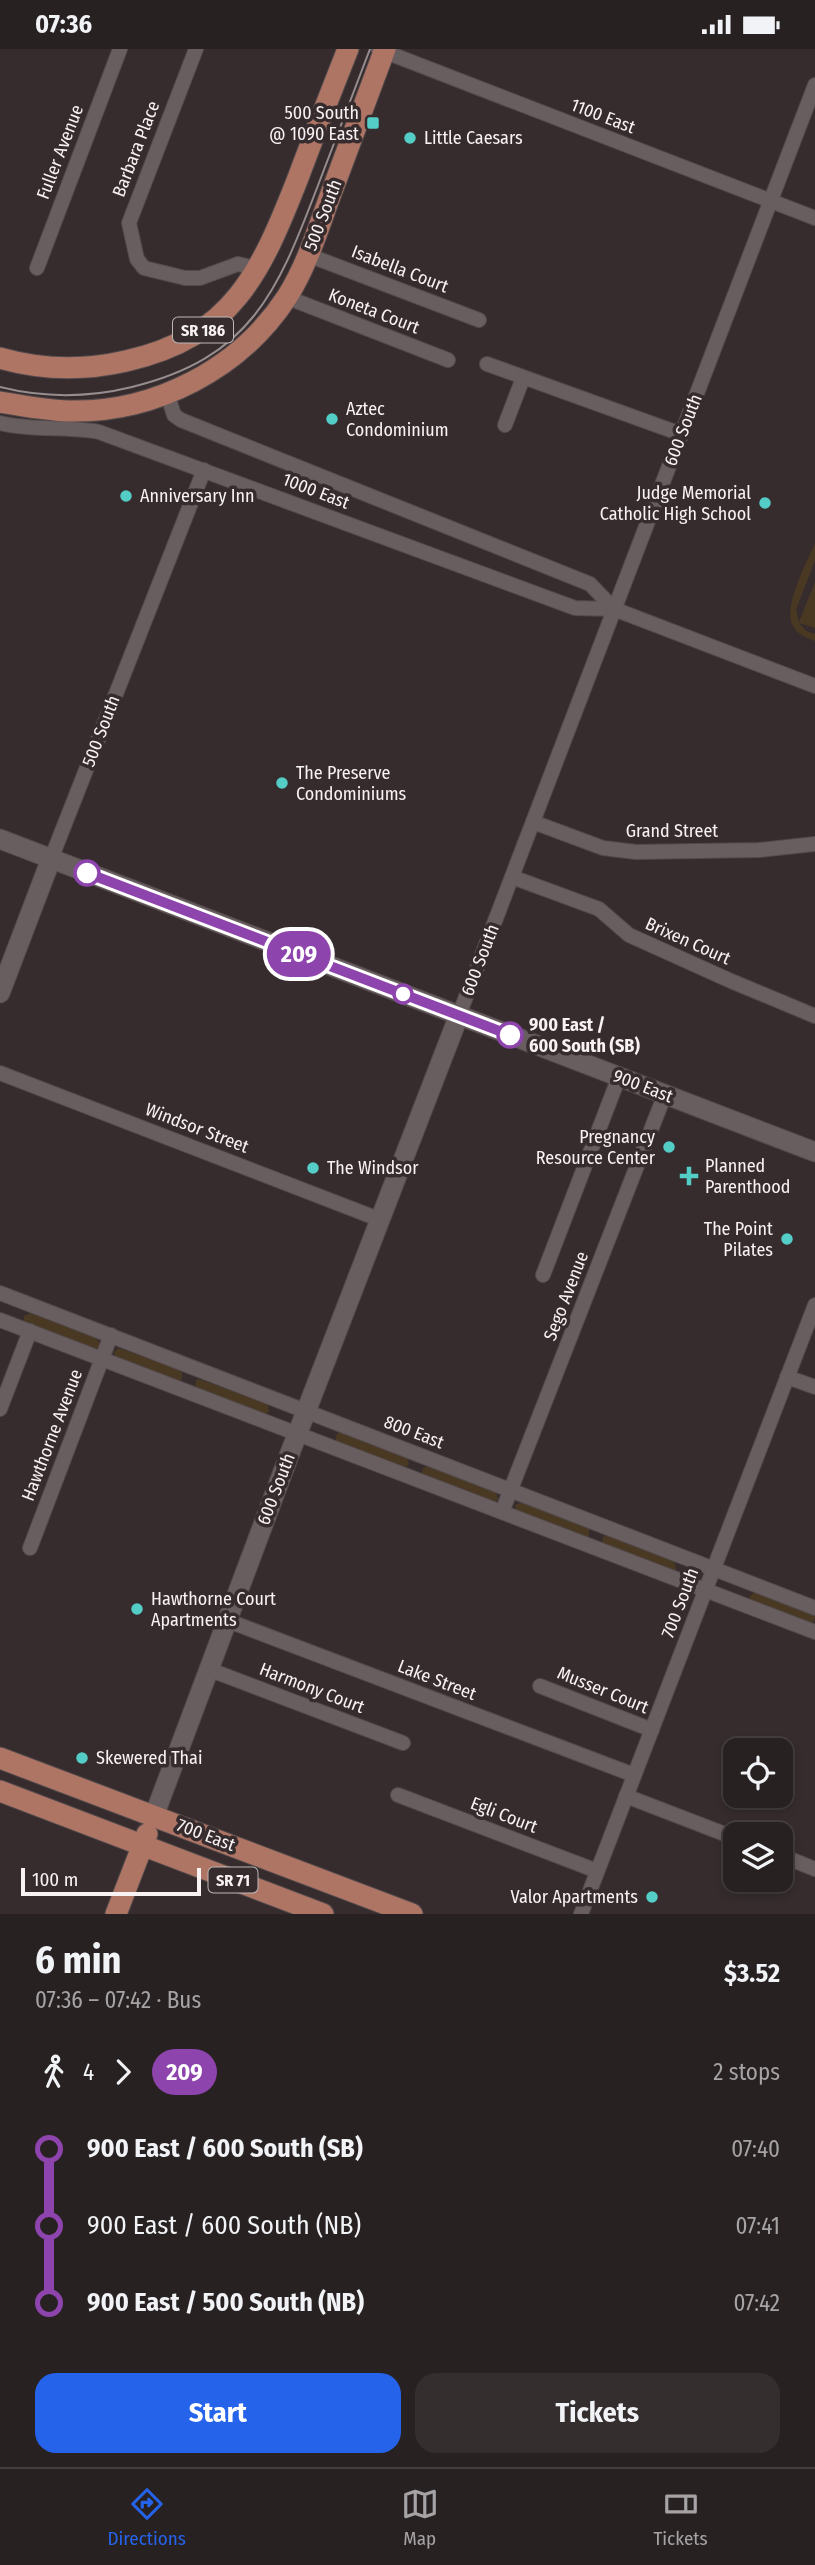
<!DOCTYPE html>
<html lang="en">
<head>
<meta charset="utf-8">
<style>
  :root { --surface:#282122; --page:#342e2f; --text:#f1f3f6; --muted:#a5a3a5; --line:#443e40; --accent:#2563eb }
  body { margin:0; font-family:"Fira Sans Condensed",sans-serif; background:var(--page); color:var(--text); height:100vh; display:flex; flex-direction:column; font-size:26px; white-space:nowrap }
  * { box-sizing:border-box; margin:0 }
  p { font-size:23px; color:var(--muted) }
  .icon { flex:none; width:38px; height:38px; fill:none; stroke:currentColor; stroke-width:2; stroke-linecap:round; stroke-linejoin:round }
  .map { position:relative; height:1865px; overflow:hidden }
  .sheet { display:flex; flex-direction:column; background:var(--surface); flex:1 }
  .sheet>* { flex:none }
  .badge { padding:0 14px; border-radius:23px; font-size:24px; line-height:46px }
  .controls { position:absolute; left:723px; top:1689px; display:grid; gap:14px }
  .controls a { display:grid; place-items:center; width:70px; height:70px; border-radius:14px; background:var(--surface); box-shadow:0 4px 10px #0003,0 0 0 2px var(--line); font-size:35px }
  .scale { position:absolute; left:21px; bottom:18px; width:180px; box-sizing:border-box; padding-left:7px; border:4px solid #f8f2f3; border-top:0; font-size:19px; line-height:24px; white-space:nowrap; color:#f8f2f3; -webkit-text-stroke:5px #362c2e; paint-order:stroke }
  .map>.badge { position:absolute; translate:-50% -50%; box-shadow:0 0 0 4px #fff }
  .legs { display:flex; align-items:center; gap:10px; height:77px; padding:0 35px; font-size:23px }
  .legs p { margin-inline-start:auto }
  .head { display:flex; align-items:center; justify-content:space-between; height:119px; padding:0 35px }
  h1 { font-size:38px; font-weight:700; line-height:52px }
  .action { display:flex; gap:14px; margin-top:auto; padding:14px 35px }
  .action a { flex:1; height:80px; border-radius:21px; background:var(--accent); color:#fff; font-size:28px; font-weight:700; line-height:80px; text-align:center }
  .action a+a { background:var(--page); color:var(--text) }
  ul { padding:0 35px; list-style:none }
  li { display:flex; align-items:center; gap:24px; height:77px; font-size:26px }
  li i { display:grid; place-items:center; width:10px; height:100%; margin:0 9px; background:currentColor }
  li i::after { content:''; width:18px; height:18px; margin:-9px; border:5px solid; border-radius:50%; background:var(--surface) }
  li p { margin-inline-start:auto }
  li:first-child i { background:linear-gradient(#0000 50%,currentColor 0) }
  li:last-child i { background:linear-gradient(currentColor 50%,#0000 0) }
  .status { display:flex; justify-content:space-between; align-items:center; height:49px; padding:0 35px; background:var(--surface); direction:ltr }
  .status svg { height:19px; fill:currentColor }
  .tab-bar { display:flex; justify-content:space-around; align-items:center; height:98px; border-top:2px solid var(--line); background:var(--surface); font-size:19px; color:var(--muted) }
  .tab-bar a { display:grid; justify-items:center; gap:4px }
  .tab-bar .on { color:var(--accent) }
  .map>svg:first-child { display:block }
</style>
</head>
<body>
<div class="status"><b>07:36</b><svg viewBox="0 0 49 12"><path d="M0 12V9h3v3zM5 12V6h3v6zM10 12V3h3v9zM15 12V0h3v12zM26 1h20v11H26zM47 4h2v5h-2z"/></svg></div>
<div class="map">
<svg width="815" height="1865" viewBox="0 0 815 1865">
  <rect width="100%" height="100%" fill="#362c2e"/>
  <g fill="#493822">
    <path d="M 815,494 L 815,511 L 796,561 L 799,573 L 815,533 L 815,579 L 799,574 L 806,582 L 815,585 L 815,592 C 806,589 797,585 793,577 C 782,559 807,513 815,494 Z"/>
    <path d="M 31,1264 L 96,1289 L 99,1293 L 99,1297 L 95,1301 L 24,1274 L 24,1267 Z"/>
    <path d="M 119,1299 L 179,1321 L 182,1324 L 182,1330 L 178,1333 L 115,1308 L 114,1303 Z"/>
    <path d="M 198,1330 L 264,1353 L 268,1356 L 269,1362 L 265,1366 L 195,1339 L 196,1332 Z"/>
    <path d="M 339,1383 L 407,1409 L 409,1415 L 405,1420 L 336,1393 L 336,1387 Z"/>
    <path d="M 428,1417 L 496,1443 L 498,1450 L 495,1454 L 421,1427 L 423,1419 Z"/>
    <path d="M 522,1453 L 589,1479 L 589,1488 L 585,1490 L 516,1464 L 515,1456 Z"/>
    <path d="M 608,1486 L 674,1512 L 676,1520 L 674,1522 L 602,1495 L 603,1488 Z"/>
    <path d="M 755,1543 L 813,1564 L 815,1567 L 814,1573 L 812,1575 L 750,1552 L 750,1547 Z"/>
  </g>
  <g fill="none" stroke-linecap="round" stroke-linejoin="round">
    <defs>
      <g id="street">
        <path d="M 196,0 L 129,174 L 137,210 L 144,219 L 185,229 L 200,229 L 238,215 L 259,220"/>
        <path d="M 378,0 L 815,169"/>
        <path d="M 308,206 L 479,271"/>
        <path d="M 37,219 L 120,0"/>
        <path d="M 286,248 L 448,311"/>
        <path d="M 487,315 L 681,385"/>
        <path d="M 167,344 L 174,366 L 181,371 L 590,535 L 614,560"/>
        <path d="M 0,374 C 33,382 66,377 99,383 L 575,559 L 614,560 L 815,637"/>
        <path d="M 505,376 L 523,329"/>
        <path d="M 533,773 L 603,799 L 636,803 L 759,801 L 815,795"/>
        <path d="M 51,810 L 204,421"/>
        <path d="M 512,828 L 599,860 L 629,886 L 731,932 L 815,967"/>
        <path d="M 459,966 L 815,36"/>
        <path d="M 0,1024 L 381,1171"/>
        <path d="M 543,1226 L 619,1028"/>
        <path d="M 0,1244 L 815,1559"/>
        <path d="M 0,1271 L 815,1583"/>
        <path d="M 787,1328 L 815,1338"/>
        <path d="M 0,1360 L 30,1282"/>
        <path d="M 502,1463 L 665,1045"/>
        <path d="M 30,1499 L 111,1286"/>
        <path d="M 226,1571 L 634,1726"/>
        <path d="M 208,1620 L 403,1694"/>
        <path d="M 540,1637 L 652,1681"/>
        <path d="M 398,1746 L 597,1822"/>
        <path d="M 626,1747 L 735,1789"/>
        <path d="M 780,1806 L 815,1820"/>
        <path d="M 581,1865 L 815,1256"/>
      </g>
      <g id="secondary">
        <path d="M 0,790 L 815,1103"/>
        <path d="M 0,944 L 51,810"/>
        <path d="M 154,1767 L 290,1404 L 459,966"/>
      </g>
      <g id="primary">
        <path d="M 0,309 C 42,321 83,322 126,312 C 233,288 261,223 298,129 C 314,86 331,43 348,0"/>
        <path d="M 0,353 C 23,357 46,361 69,362 C 155,364 240,320 287,248 C 306,218 317,183 329,150 C 348,100 366,50 385,0"/>
        <path d="M 0,1709 L 412,1865"/>
        <path d="M 0,1742 L 323,1865"/>
        <path d="M 116,1865 L 147,1785"/>
      </g>
    </defs>
    <use href="#street" stroke="#52494b" stroke-width="16"/>
    <use href="#secondary" stroke="#52494b" stroke-width="21"/>
    <use href="#primary" stroke="#52494b" stroke-width="23"/>
    <use href="#street" stroke="#685d5f" stroke-width="14"/>
    <use href="#secondary" stroke="#685d5f" stroke-width="19"/>
    <use href="#primary" stroke="#ae7565" stroke-width="21"/>
    <path stroke="#958d8f" stroke-width="2" d="M 0,338 C 44,349 87,349 132,338 C 250,309 277,244 317,139 C 335,93 352,46 370,0"/>
  </g>
  <g fill="none" stroke-linecap="round" stroke-linejoin="round">
    <defs>
      <path id="line-1" d="M 87,824 L 510,986"/>
    </defs>
    <use href="#line-1" stroke="#fff" stroke-width="16"/>
    <use href="#line-1" stroke="#8e44ad" stroke-width="10"/>
  </g>
  <g fill="#54cdc7" stroke="#362c2e" stroke-width="2.5">
    <rect x="366" y="67" width="14" height="14" rx="3.5"/>
    <circle cx="410" cy="89" r="7"/>
    <circle cx="332" cy="370" r="7"/>
    <circle cx="126" cy="447" r="7"/>
    <circle cx="765" cy="454" r="7"/>
    <circle cx="282" cy="734" r="7"/>
    <circle cx="669" cy="1098" r="7"/>
    <circle cx="313" cy="1119" r="7"/>
    <path d="M685.5 1116.5h7v7h7v7h-7v7h-7v-7h-7v-7h7z"/>
    <circle cx="787" cy="1190" r="7"/>
    <circle cx="137" cy="1560" r="7"/>
    <circle cx="82" cy="1709" r="7"/>
    <circle cx="652" cy="1848" r="7"/>
  </g>
  <g fill="#fff" stroke="#8e44ad" stroke-width="3.5">
    <circle cx="87" cy="824" r="12"/>
    <circle cx="403" cy="945" r="9"/>
    <circle cx="510" cy="986" r="12"/>
  </g>
  <g text-anchor="middle" stroke-width="7" stroke-linejoin="round" paint-order="stroke">
    <g fill="#362c2e" stroke="#beb7b8" stroke-width="2">
      <rect x="173" y="268.5" width="60" height="25" rx="5"/>
      <rect x="208.5" y="1818.5" width="49" height="25" rx="5"/>
    </g>
    <g font-size="16" font-weight="bold" fill="#f8f2f3">
      <text x="203" y="287">SR 186</text>
      <text x="233" y="1837">SR 71</text>
    </g>
    <g font-size="18" fill="#f8f2f3" stroke="#362c2e" text-anchor="start">
      <text x="359" y="70" text-anchor="end">500 South<tspan x="359" dy="21">@ 1090 East</tspan></text>
      <text x="424" y="95">Little Caesars</text>
      <text x="346" y="366">Aztec<tspan x="346" dy="21">Condominium</tspan></text>
      <text x="751" y="450" text-anchor="end">Judge Memorial<tspan x="751" dy="21">Catholic High School</tspan></text>
      <text x="140" y="453">Anniversary Inn</text>
      <text x="296" y="730">The Preserve<tspan x="296" dy="21">Condominiums</tspan></text>
      <text x="655" y="1094" text-anchor="end">Pregnancy<tspan x="655" dy="21">Resource Center</tspan></text>
      <text x="705" y="1123">Planned<tspan x="705" dy="21">Parenthood</tspan></text>
      <text x="327" y="1125">The Windsor</text>
      <text x="773" y="1186" text-anchor="end">The Point<tspan x="773" dy="21">Pilates</tspan></text>
      <text x="151" y="1556">Hawthorne Court<tspan x="151" dy="21">Apartments</tspan></text>
      <text x="96" y="1715">Skewered Thai</text>
      <text x="638" y="1854" text-anchor="end">Valor Apartments</text>
    </g>
    <g font-size="18" fill="#f8f2f3" stroke="#362c2e">
      <text transform="translate(603 67) rotate(21)" y="6">1100 East</text>
      <text transform="translate(136 100) rotate(-69)" y="6">Barbara Place</text>
      <text transform="translate(60 103) rotate(-69)" y="6">Fuller Avenue</text>
      <text transform="translate(323 166) rotate(-69)" y="6">500 South</text>
      <text transform="translate(400 220) rotate(21)" y="6">Isabella Court</text>
      <text transform="translate(374 262) rotate(21)" y="6">Koneta Court</text>
      <text transform="translate(683 381) rotate(-69)" y="6">600 South</text>
      <text transform="translate(316 442) rotate(21)" y="6">1000 East</text>
      <text transform="translate(101 682) rotate(-69)" y="6">500 South</text>
      <text x="672" y="788">Grand Street</text>
      <text transform="translate(688 892) rotate(24)" y="6">Brixen Court</text>
      <text transform="translate(480 911) rotate(-69)" y="6">600 South</text>
      <text transform="translate(643 1037) rotate(21)" y="6">900 East</text>
      <text transform="translate(197 1079) rotate(21)" y="6">Windsor Street</text>
      <text transform="translate(566 1247) rotate(-69)" y="6">Sego Avenue</text>
      <text transform="translate(414 1383) rotate(21)" y="6">800 East</text>
      <text transform="translate(52 1386) rotate(-69)" y="6">Hawthorne Avenue</text>
      <text transform="translate(276 1440) rotate(-69)" y="6">600 South</text>
      <text transform="translate(680 1554) rotate(-69)" y="6">700 South</text>
      <text transform="translate(437 1631) rotate(21)" y="6">Lake Street</text>
      <text transform="translate(312 1639) rotate(21)" y="6">Harmony Court</text>
      <text transform="translate(603 1641) rotate(22)" y="6">Musser Court</text>
      <text transform="translate(504 1766) rotate(21)" y="6">Egli Court</text>
      <text transform="translate(206 1786) rotate(21)" y="6">700 East</text>
    </g>
    <g font-size="18" font-weight="bold" fill="#f8f2f3" stroke="#362c2e" text-anchor="start">
      <text x="529" y="982">900 East /<tspan x="529" dy="21">600 South (SB)</tspan></text>
    </g>
  </g>
</svg>
<div class="controls">
<a><svg class="icon" aria-label="locate" viewBox="0 0 24 24"><circle cx="12" cy="12" r="6"/><path d="M12 2v4M12 18v4M2 12h4M18 12h4"/></svg></a>
<a><svg class="icon" aria-label="layers" viewBox="0 0 24 24"><path d="M12 4l9 5-9 5-9-5zM3 14l9 5 9-5"/></svg></a>
</div>
<div class="scale">100 m</div>
<b class="badge" style="left:299px;top:905px;background:#8e44ad;color:#fff">209</b>
</div>
<section class="sheet">
<div class="head"><div><h1>6 min</h1><p>07:36 – 07:42 · Bus</p></div><b>$3.52</b></div>
<div class="legs"><svg class="icon" aria-label="walk" viewBox="0 0 24 24"><circle cx="13" cy="4" r="2"/><path d="M13 8l-2 6 4 7M11 14l-3 7M7 12l3-4h3l4 4"/></svg>4<svg class="icon" aria-label="forward" viewBox="0 0 24 24"><path d="M9 5l7 7-7 7"/></svg><b class="badge" style="background:#8e44ad;color:#fff">209</b><p>2 stops</p></div>
<ul>
<li><i style="color:#8e44ad"></i><b>900 East / 600 South (SB)</b><p>07:40</p></li>
<li><i style="color:#8e44ad"></i><span>900 East / 600 South (NB)</span><p>07:41</p></li>
<li><i style="color:#8e44ad"></i><b>900 East / 500 South (NB)</b><p>07:42</p></li>
</ul>
<div class="action"><a>Start</a><a>Tickets</a></div>
</section>
<nav class="tab-bar">
<a class="on"><svg class="icon" aria-label="directions" viewBox="0 0 24 24"><path d="M12 3l9 9-9 9-9-9zM9 14v-3h6M13 9l2 2-2 2"/></svg>Directions</a>
<a><svg class="icon" aria-label="map" viewBox="0 0 24 24"><path d="M3 6l6-2 6 2 6-2v14l-6 2-6-2-6 2zM9 4v14M15 6v14"/></svg>Map</a>
<a><svg class="icon" aria-label="tickets" viewBox="0 0 24 24"><path d="M3 7h18v10H3zM15 7v10"/></svg>Tickets</a>
</nav>
</body>
</html>
